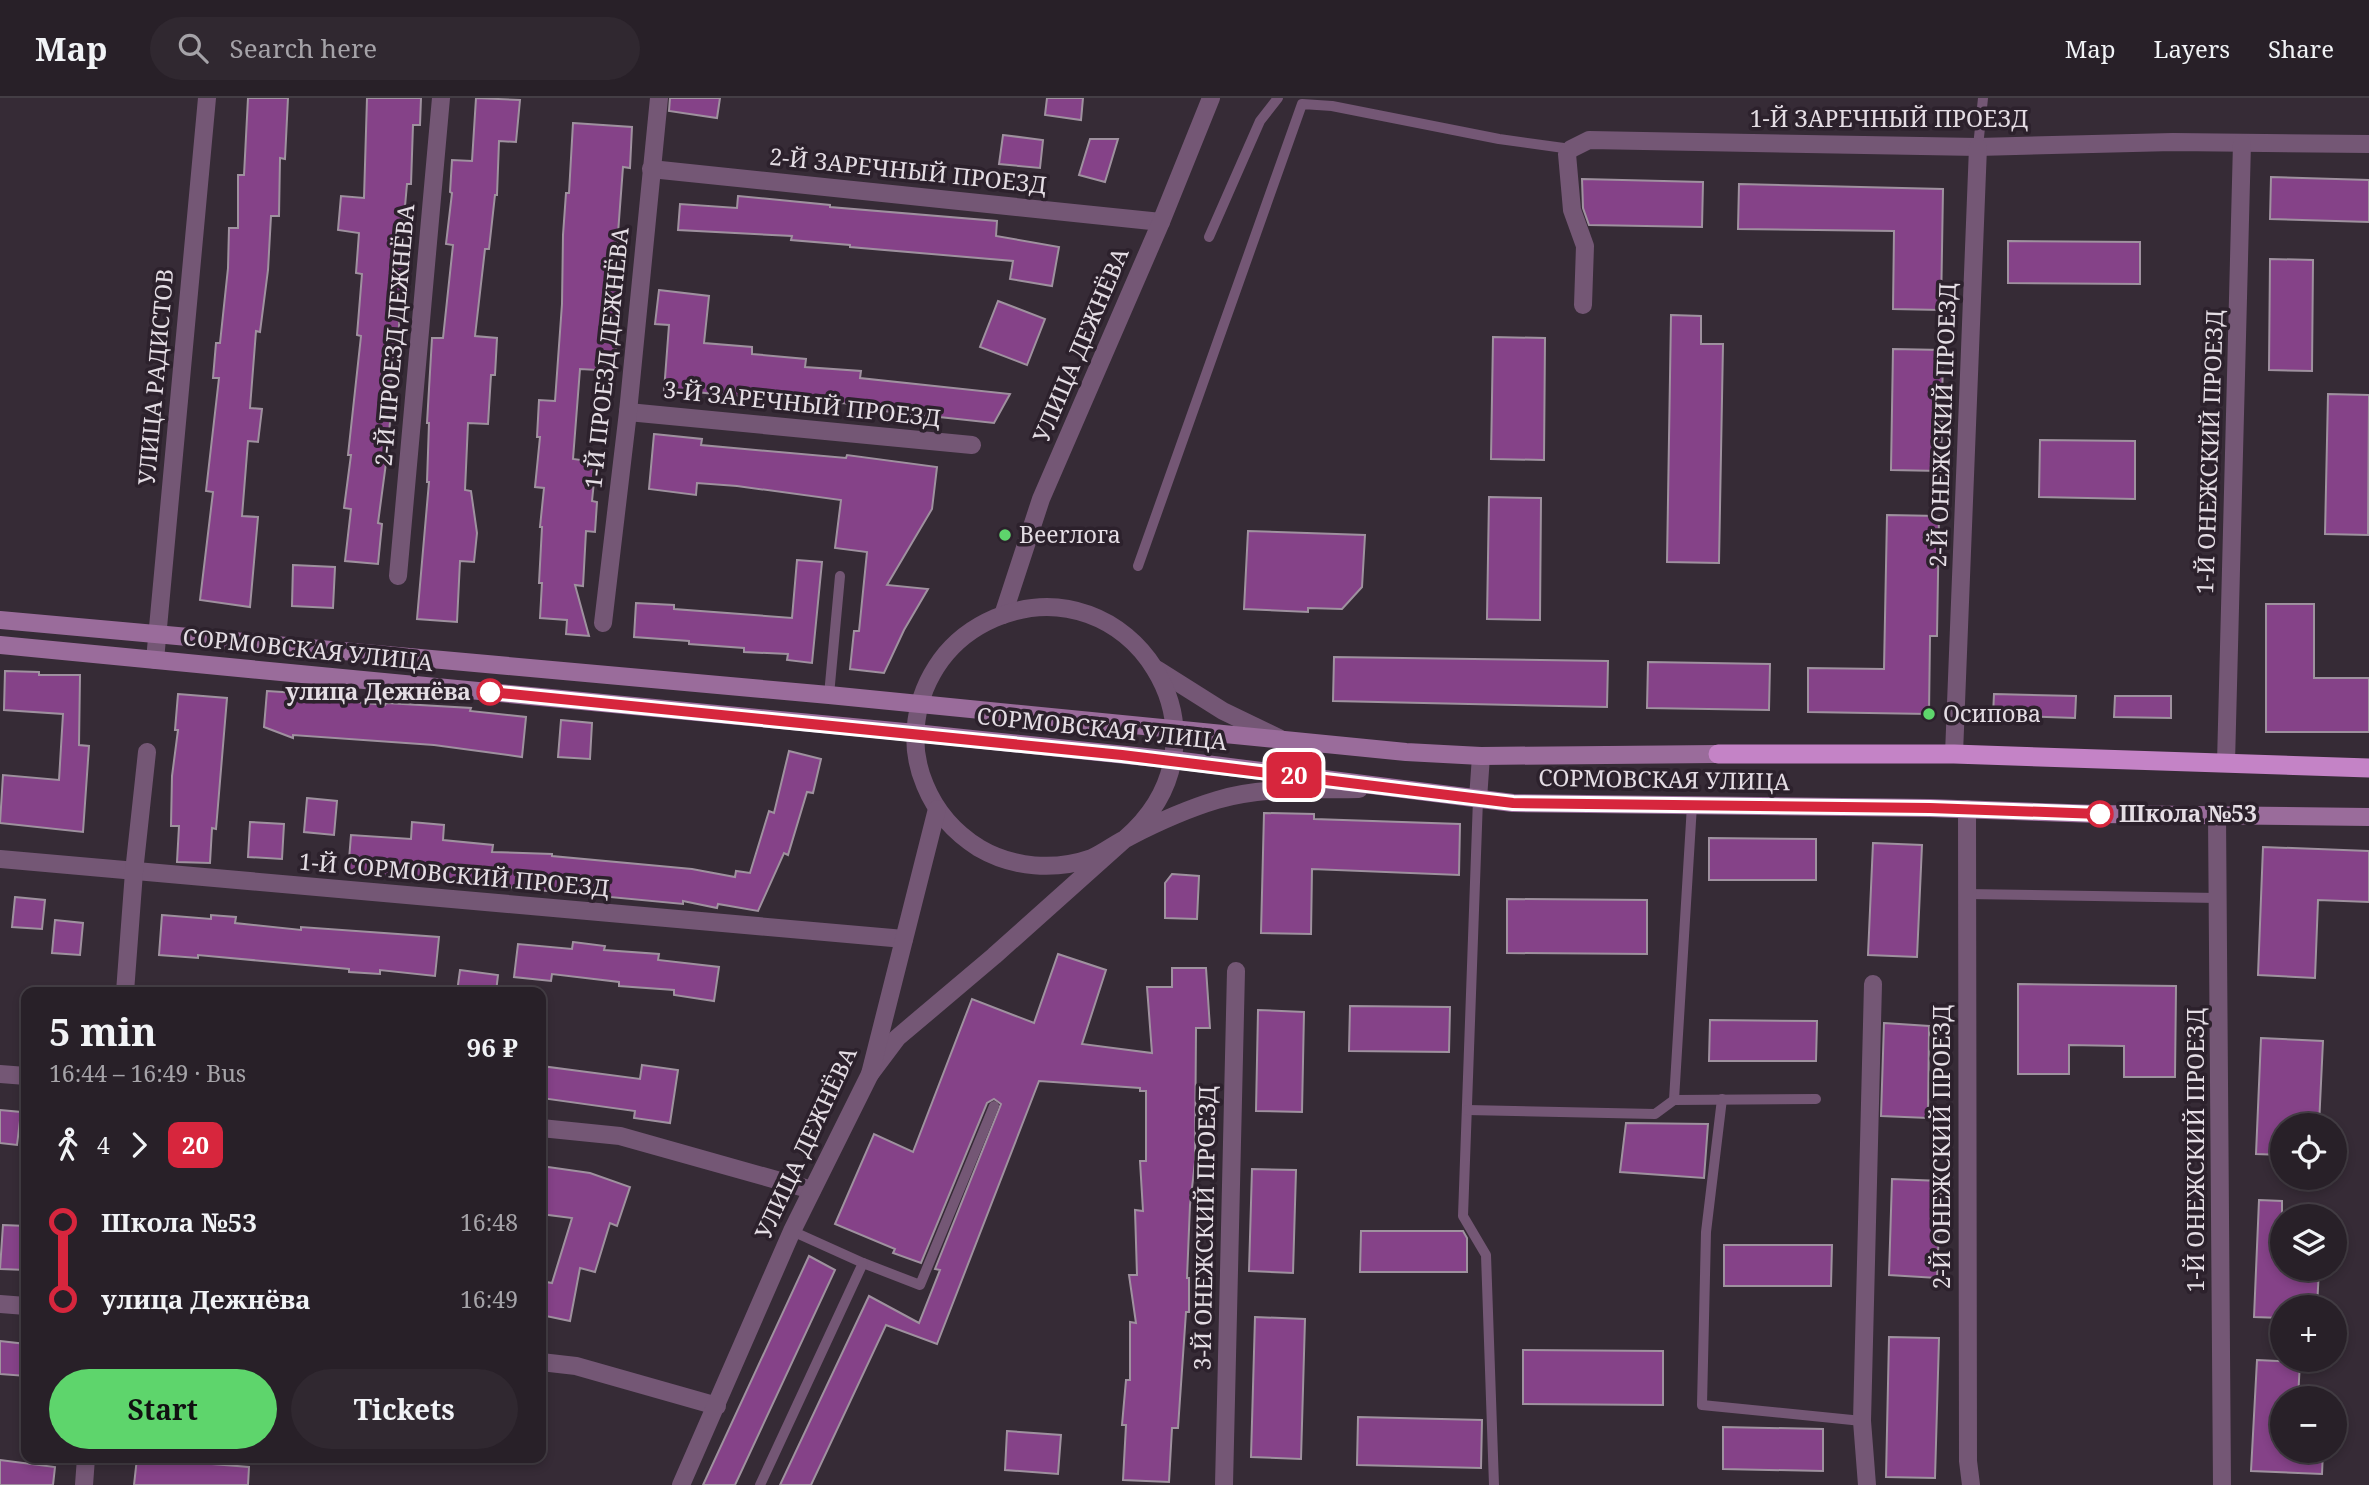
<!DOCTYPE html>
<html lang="en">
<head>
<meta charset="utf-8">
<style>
  :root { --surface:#282028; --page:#302830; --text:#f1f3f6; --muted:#a5a3a8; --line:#443e45; --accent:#5ed56c }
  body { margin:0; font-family:"Noto Serif",serif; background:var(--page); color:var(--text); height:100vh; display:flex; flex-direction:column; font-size:26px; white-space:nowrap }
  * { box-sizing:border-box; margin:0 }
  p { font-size:23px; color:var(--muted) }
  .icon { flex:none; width:38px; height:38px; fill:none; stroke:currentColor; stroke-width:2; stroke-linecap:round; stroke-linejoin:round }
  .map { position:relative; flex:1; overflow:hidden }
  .details { position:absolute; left:21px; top:889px; width:525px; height:476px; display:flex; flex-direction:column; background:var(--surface); border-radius:14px; box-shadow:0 4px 10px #0003,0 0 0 2px var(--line) }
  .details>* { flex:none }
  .badge { padding:0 14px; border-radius:10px; font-size:24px; line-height:46px }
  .tools { position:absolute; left:2270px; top:1015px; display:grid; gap:14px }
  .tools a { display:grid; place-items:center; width:77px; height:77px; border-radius:50%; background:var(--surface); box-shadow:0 4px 10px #0003,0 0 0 2px var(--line); font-size:35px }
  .map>.badge { position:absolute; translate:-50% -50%; box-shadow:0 0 0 4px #fff }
  .legs { display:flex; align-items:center; gap:10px; height:77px; padding:0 28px; font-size:23px }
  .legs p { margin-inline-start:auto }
  .overview { display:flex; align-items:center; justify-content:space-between; height:119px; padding:0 28px }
  h1 { font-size:38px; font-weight:700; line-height:52px }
  .cta { display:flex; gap:14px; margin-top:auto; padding:14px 28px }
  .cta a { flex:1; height:80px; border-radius:42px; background:var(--accent); color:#111; font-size:28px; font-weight:700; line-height:80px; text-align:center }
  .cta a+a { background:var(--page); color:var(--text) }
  ul { padding:0 28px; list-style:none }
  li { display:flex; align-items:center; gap:24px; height:77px; font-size:26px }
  li i { display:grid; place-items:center; width:10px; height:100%; margin:0 9px; background:currentColor }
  li i::after { content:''; width:18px; height:18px; margin:-9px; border:5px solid; border-radius:50%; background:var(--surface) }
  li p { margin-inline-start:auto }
  li:first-child i { background:linear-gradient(#0000 50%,currentColor 0) }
  li:last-child i { background:linear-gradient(currentColor 50%,#0000 0) }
  header { display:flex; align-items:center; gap:42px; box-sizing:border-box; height:98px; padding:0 35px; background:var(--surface); border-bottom:2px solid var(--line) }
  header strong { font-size:33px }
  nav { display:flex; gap:38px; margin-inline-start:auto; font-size:24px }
  .search { width:490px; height:63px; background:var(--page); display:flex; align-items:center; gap:18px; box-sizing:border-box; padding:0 24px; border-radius:38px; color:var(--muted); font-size:26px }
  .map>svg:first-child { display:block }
</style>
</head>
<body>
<header>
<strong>Map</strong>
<div class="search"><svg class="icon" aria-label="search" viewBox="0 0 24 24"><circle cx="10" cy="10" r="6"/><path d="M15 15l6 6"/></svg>Search here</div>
<nav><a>Map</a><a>Layers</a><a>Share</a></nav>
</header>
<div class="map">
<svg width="2369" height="1387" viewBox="0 0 2369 1387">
  <rect width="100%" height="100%" fill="#362b36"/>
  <g fill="#854288" stroke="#9f919f" stroke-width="2">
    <path d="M 248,0 L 288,0 L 285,61 L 280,60 L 279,118 L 271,118 L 268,172 L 260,234 L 256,233 L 250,310 L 262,311 L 258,344 L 248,343 L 242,418 L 258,419 L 250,509 L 200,502 L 213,394 L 206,393 L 219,280 L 213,280 L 216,245 L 220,245 L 228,170 L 229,130 L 238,130 L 238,77 L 244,77 Z"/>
    <path d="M 367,0 L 421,0 L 420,27 L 413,27 L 411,86 L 407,86 L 401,153 L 405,153 L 398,240 L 396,240 L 389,303 L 392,304 L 389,335 L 390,335 L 378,425 L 382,426 L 378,466 L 345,463 L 351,411 L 344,410 L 351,357 L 348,357 L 361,238 L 357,237 L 362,176 L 356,175 L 359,135 L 338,132 L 341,98 L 364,100 Z"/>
    <path d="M 476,0 L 520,2 L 516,44 L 499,43 L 497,97 L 495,97 L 489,151 L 485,151 L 475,238 L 497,240 L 495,277 L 491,277 L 488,326 L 468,325 L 465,392 L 471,393 L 477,435 L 474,464 L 460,463 L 457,524 L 417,521 L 429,384 L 427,384 L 429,325 L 427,325 L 432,240 L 443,240 L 453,147 L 446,146 L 452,95 L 450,94 L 452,62 L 472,63 Z"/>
    <path d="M 670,0 L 720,0 L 717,20 L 669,13 Z"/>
    <path d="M 1047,0 L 1083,0 L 1081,22 L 1045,17 Z"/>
    <path d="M 573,25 L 632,29 L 630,70 L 623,69 L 615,175 L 620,175 L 615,273 L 580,271 L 573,361 L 596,364 L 592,403 L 597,404 L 595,434 L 586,433 L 583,488 L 575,487 L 589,538 L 566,536 L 567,522 L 540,520 L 542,485 L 539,485 L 542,429 L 540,429 L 544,390 L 535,389 L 540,339 L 537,339 L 539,302 L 555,303 L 562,206 L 563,137 L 566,95 L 569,95 Z"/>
    <path d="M 1003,37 L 1043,42 L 1040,70 L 999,66 Z"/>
    <path d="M 1090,41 L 1118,41 L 1105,84 L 1079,77 Z"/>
    <path d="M 2271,79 L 2369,82 L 2369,124 L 2270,121 Z"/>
    <path d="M 1582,81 L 1703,84 L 1702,129 L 1589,127 L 1583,110 Z"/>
    <path d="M 1739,86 L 1943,91 L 1941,212 L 1893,211 L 1894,133 L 1738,131 Z"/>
    <path d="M 738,98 L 830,107 L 830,109 L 997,123 L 996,138 L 1059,149 L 1052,188 L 1010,181 L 1013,163 L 850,149 L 850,147 L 791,142 L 792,138 L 678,132 L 680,106 L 737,110 Z"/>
    <path d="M 2008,143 L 2140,144 L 2140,186 L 2008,185 Z"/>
    <path d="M 2270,161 L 2313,162 L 2312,273 L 2269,272 Z"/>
    <path d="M 659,192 L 709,198 L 704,245 L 752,249 L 752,256 L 806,261 L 805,269 L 861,273 L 860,280 L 1010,296 L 994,325 L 875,312 L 876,307 L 802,303 L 801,305 L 696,294 L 664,293 L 669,227 L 655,226 Z"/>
    <path d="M 998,203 L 1045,221 L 1027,267 L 980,249 Z"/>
    <path d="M 1671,217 L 1701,218 L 1701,246 L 1723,246 L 1719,465 L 1667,464 Z"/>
    <path d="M 1493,239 L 1545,240 L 1544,362 L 1491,361 Z"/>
    <path d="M 1893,251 L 1943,252 L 1941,373 L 1891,372 Z"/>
    <path d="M 2328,296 L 2369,297 L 2368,437 L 2325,436 Z"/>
    <path d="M 654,336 L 702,341 L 701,347 L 846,360 L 847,357 L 937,369 L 932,411 L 887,487 L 928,491 L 904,532 L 884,575 L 850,571 L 854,533 L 859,533 L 867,454 L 835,450 L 841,402 L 737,388 L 697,385 L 696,397 L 649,391 Z"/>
    <path d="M 2040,342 L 2135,343 L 2135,401 L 2039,399 Z"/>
    <path d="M 1489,399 L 1541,400 L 1540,522 L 1487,521 Z"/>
    <path d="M 1887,417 L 1939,418 L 1937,538 L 1930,538 L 1929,616 L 1808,614 L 1808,570 L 1884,571 Z"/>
    <path d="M 1248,433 L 1365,437 L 1362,489 L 1342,511 L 1308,510 L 1308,514 L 1244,511 Z"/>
    <path d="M 797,462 L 822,464 L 812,565 L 787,562 L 788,556 L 744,554 L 744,550 L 689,546 L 689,543 L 634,539 L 636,505 L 674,507 L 674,511 L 792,520 Z"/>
    <path d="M 293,467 L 335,469 L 333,510 L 292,508 Z"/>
    <path d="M 2266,506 L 2314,506 L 2314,580 L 2369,580 L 2369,634 L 2266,634 Z"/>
    <path d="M 1334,559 L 1608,563 L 1607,609 L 1333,603 Z"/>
    <path d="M 1648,564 L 1770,566 L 1769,612 L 1647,610 Z"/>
    <path d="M 5,573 L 39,574 L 39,577 L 80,577 L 79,647 L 89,648 L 83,734 L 0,725 L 3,677 L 59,682 L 63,616 L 4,612 Z"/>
    <path d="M 267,593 L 297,595 L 296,598 L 385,607 L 386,605 L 471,610 L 470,613 L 526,619 L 522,659 L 434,647 L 293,637 L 293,640 L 264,629 Z"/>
    <path d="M 178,596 L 227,600 L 216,731 L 212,730 L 210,765 L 177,764 L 179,728 L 171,728 L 172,678 L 178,632 L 175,632 Z"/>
    <path d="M 1994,596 L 2076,598 L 2075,620 L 1993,617 Z"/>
    <path d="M 2115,598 L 2171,598 L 2171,620 L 2114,619 Z"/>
    <path d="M 561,622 L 592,625 L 590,661 L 558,659 Z"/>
    <path d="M 789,653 L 821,661 L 813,695 L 807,694 L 788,757 L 784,755 L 758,813 L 718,806 L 717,810 L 683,803 L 683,806 L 348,774 L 351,737 L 411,741 L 412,724 L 444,727 L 443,742 L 493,747 L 492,754 L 552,756 L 552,758 L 692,771 L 735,779 L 736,773 L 750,775 L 769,713 L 774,715 Z"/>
    <path d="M 307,700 L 337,703 L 334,737 L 304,734 Z"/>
    <path d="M 1264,715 L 1314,716 L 1314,721 L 1460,726 L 1459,777 L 1312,771 L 1311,836 L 1261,835 Z"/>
    <path d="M 250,724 L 284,726 L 282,761 L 248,759 Z"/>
    <path d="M 1709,740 L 1816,741 L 1816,782 L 1709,782 Z"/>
    <path d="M 1873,745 L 1922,747 L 1917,859 L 1868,857 Z"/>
    <path d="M 2263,749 L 2369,753 L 2369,804 L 2318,802 L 2315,880 L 2258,877 Z"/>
    <path d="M 1172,776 L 1199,778 L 1197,821 L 1165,820 L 1165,785 Z"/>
    <path d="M 15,799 L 45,802 L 42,831 L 12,829 Z"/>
    <path d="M 1507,801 L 1647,802 L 1647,856 L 1507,855 Z"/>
    <path d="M 162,817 L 211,821 L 211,817 L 236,819 L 235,825 L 301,832 L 301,829 L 439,839 L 435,878 L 380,872 L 380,876 L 349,874 L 349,871 L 198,857 L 198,860 L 159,857 Z"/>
    <path d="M 55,822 L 83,825 L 80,857 L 52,855 Z"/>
    <path d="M 573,844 L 605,848 L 604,852 L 659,856 L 658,862 L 719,869 L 714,903 L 674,897 L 674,892 L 619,888 L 619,884 L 552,876 L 551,883 L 514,879 L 518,846 L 572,851 Z"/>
    <path d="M 1058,856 L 1106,872 L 1082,946 L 1152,955 L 1147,889 L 1172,889 L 1172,870 L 1206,870 L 1210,930 L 1196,930 L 1195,1064 L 1190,1107 L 1187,1180 L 1189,1180 L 1189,1214 L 1186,1214 L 1178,1330 L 1172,1330 L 1169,1384 L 1123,1382 L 1126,1327 L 1122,1327 L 1126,1282 L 1130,1282 L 1130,1224 L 1136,1225 L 1129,1177 L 1137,1177 L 1135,1112 L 1143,1113 L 1140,1063 L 1146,1063 L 1146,993 L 1140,993 L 1140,990 L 1039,983 L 937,1246 L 886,1227 L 811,1387 L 780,1387 L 869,1198 L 919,1225 L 940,1172 L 935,1171 L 1001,1006 L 994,1001 L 987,1005 L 921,1165 L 893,1155 L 895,1151 L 835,1126 L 874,1036 L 913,1054 L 972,901 L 1034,925 Z"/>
    <path d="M 460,872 L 498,877 L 496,894 L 457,894 Z"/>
    <path d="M 2018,886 L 2176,888 L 2175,979 L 2124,979 L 2124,948 L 2069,947 L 2069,976 L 2018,976 Z"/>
    <path d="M 1350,908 L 1450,909 L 1449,954 L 1349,953 Z"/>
    <path d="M 1258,912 L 1304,914 L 1302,1014 L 1256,1013 Z"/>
    <path d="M 1710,922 L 1817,923 L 1816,963 L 1709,963 Z"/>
    <path d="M 1884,925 L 1929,928 L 1928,1020 L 1881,1018 Z"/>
    <path d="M 2261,940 L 2323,943 L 2319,1027 L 2282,1027 L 2282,1057 L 2256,1056 Z"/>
    <path d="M 642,967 L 678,972 L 670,1025 L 634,1020 L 635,1013 L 541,1000 L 541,968 L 640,981 Z"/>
    <path d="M 0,1012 L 21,1014 L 17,1047 L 0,1045 Z"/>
    <path d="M 1626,1025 L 1708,1026 L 1704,1080 L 1620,1074 Z"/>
    <path d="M 541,1068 L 590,1075 L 630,1089 L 617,1128 L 610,1125 L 595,1174 L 580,1170 L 570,1223 L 541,1217 L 541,1183 L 552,1185 L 572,1120 L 541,1116 Z"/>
    <path d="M 1252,1071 L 1296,1072 L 1293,1175 L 1249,1173 Z"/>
    <path d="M 1892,1081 L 1941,1083 L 1937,1180 L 1889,1177 Z"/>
    <path d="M 2259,1102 L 2282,1103 L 2282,1171 L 2319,1171 L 2317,1209 L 2282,1209 L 2282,1220 L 2254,1219 Z"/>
    <path d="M 3,1127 L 26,1128 L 26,1172 L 0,1171 Z"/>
    <path d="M 1361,1133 L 1463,1133 L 1467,1140 L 1467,1174 L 1360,1174 Z"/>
    <path d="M 1724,1147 L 1832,1147 L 1831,1188 L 1724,1188 Z"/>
    <path d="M 809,1158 L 835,1172 L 735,1387 L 703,1387 Z"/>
    <path d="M 1255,1219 L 1305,1221 L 1301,1361 L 1251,1359 Z"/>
    <path d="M 1889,1239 L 1939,1240 L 1935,1380 L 1886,1379 Z"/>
    <path d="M 0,1243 L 26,1246 L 26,1278 L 0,1276 Z"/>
    <path d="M 1523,1252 L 1663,1253 L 1663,1307 L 1523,1306 Z"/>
    <path d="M 2257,1262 L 2300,1264 L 2298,1300 L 2282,1300 L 2282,1353 L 2323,1353 L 2322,1376 L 2251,1373 Z"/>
    <path d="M 1358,1319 L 1482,1322 L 1481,1370 L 1357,1367 Z"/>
    <path d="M 1723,1329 L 1823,1331 L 1823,1373 L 1723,1371 Z"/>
    <path d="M 1007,1333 L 1061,1337 L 1058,1376 L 1005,1372 Z"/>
    <path d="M 137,1360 L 249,1369 L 248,1387 L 134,1387 Z"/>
    <path d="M 0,1362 L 55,1369 L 53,1387 L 0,1387 Z"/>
  </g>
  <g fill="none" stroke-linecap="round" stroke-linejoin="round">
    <g stroke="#745775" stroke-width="10">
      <path d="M 1978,49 L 1983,0"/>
      <path d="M 1209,139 L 1260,23 L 1278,0"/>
      <path d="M 1138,468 L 1302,6 L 1332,8 L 1499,41 L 1571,51"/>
      <path d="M 829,597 L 840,478"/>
      <path d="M 1478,701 L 1463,1118 L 1486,1157 L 1494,1387"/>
      <path d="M 1966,796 L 2218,800"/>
      <path d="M 1722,1001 L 1706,1134 L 1702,1307 L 1862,1323"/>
      <path d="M 1674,1002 L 1692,707"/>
      <path d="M 1467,1012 L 1655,1016 L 1674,1002 L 1816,1001"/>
      <path d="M 792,1133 L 863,1165 L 920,1187 L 994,1008"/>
      <path d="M 760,1387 L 863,1165"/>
    </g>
    <g stroke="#745775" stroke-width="18">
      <path d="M 651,71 L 1161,124"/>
      <path d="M 1583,207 L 1585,148 L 1572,112 L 1567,56 L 1571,51 L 1589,42 L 1978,49 L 2173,44 L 2369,46"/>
      <path d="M 628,314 L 972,347"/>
      <path d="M 398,478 L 441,0"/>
      <path d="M 1003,517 L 1041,401 L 1161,124 L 1211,0"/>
      <path d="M 603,525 L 628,314 L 659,0"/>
      <path d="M 155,562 L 207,0"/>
      <path d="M 1954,656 L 1978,49"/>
      <path d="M 2226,665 L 2242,45"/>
      <path d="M 1478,701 L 1481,658"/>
      <path d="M 1967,711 L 1968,1363 L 1971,1387"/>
      <path d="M 2217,716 L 2222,1387"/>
      <path d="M 0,761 L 904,841"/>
      <path d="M 125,894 L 134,774 L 147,654"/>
      <path d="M 0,976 L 26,978"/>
      <path d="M 541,1030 L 620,1038 L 812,1092"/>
      <path d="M 0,1206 L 26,1208"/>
      <path d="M 541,1264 L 576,1268 L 717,1308"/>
      <path d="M 84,1387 L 86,1360"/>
      <path d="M 1224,1387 L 1236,873"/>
      <path d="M 1867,1387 L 1862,1323 L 1873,886"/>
    </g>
    <g stroke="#745775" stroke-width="18">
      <path d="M 1158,572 L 1223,613 L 1279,640"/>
      <path d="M 870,976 L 897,940 L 994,858 L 1126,740 C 1243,638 1129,464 995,520 C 974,529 955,543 941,562 C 915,598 907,645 925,687 C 936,714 955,735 979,750 C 1013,770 1055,773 1092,760 C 1105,754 1116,745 1129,739 C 1156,725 1187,711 1217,702 C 1262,688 1311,692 1359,691"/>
      <path d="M 681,1387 L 792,1133 L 870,976 L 937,711"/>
    </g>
    <g stroke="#9a6c9b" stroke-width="18">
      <path d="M 0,522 L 829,597 L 1406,654 L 1481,658 L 1718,656"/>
      <path d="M 0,547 L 915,635 L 1174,662 L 1513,705 L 1930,710 L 2097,716 L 2369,719"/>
    </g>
    <path stroke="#c483c6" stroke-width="19" d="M 1718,656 L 1954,656 L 2369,670"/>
  </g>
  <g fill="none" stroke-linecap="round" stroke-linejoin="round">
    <defs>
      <path id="line-1" d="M 490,594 L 1122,657 L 1513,705 L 1930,710 L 2100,716"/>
    </defs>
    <use href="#line-1" stroke="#fff" stroke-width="16"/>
    <use href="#line-1" stroke="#d7263d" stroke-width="10"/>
  </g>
  <g fill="#5ed56c" stroke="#2c212c" stroke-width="2.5">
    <circle cx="1005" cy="437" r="7"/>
    <circle cx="1929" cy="616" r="7"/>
  </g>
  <g fill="#fff" stroke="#d7263d" stroke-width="3.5">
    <circle cx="490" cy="594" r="12"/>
    <circle cx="2100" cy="716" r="12"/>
  </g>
  <g text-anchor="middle" stroke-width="7" stroke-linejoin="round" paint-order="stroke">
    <g font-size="23" fill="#e4dde4" stroke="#2c212c">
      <text x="1889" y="29">1-Й ЗАРЕЧНЫЙ ПРОЕЗД</text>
      <text transform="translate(908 73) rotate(6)" y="8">2-Й ЗАРЕЧНЫЙ ПРОЕЗД</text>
      <text transform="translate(395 237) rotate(-85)" y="8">2-Й ПРОЕЗД ДЕЖНЁВА</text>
      <text transform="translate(1081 247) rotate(-67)" y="8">УЛИЦА ДЕЖНЁВА</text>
      <text transform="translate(607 260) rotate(-84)" y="8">1-Й ПРОЕЗД ДЕЖНЁВА</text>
      <text transform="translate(156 279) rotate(-85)" y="8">УЛИЦА РАДИСТОВ</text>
      <text transform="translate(802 306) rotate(6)" y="8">3-Й ЗАРЕЧНЫЙ ПРОЕЗД</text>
      <text transform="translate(1943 327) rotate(-88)" y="8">2-Й ОНЕЖСКИЙ ПРОЕЗД</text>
      <text transform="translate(2210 354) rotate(-88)" y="8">1-Й ОНЕЖСКИЙ ПРОЕЗД</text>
      <text transform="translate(308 552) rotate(6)" y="8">СОРМОВСКАЯ УЛИЦА</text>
      <text transform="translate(1102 631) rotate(6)" y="8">СОРМОВСКАЯ УЛИЦА</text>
      <text transform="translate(1664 682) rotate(1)" y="8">СОРМОВСКАЯ УЛИЦА</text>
      <text transform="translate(454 777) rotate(5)" y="8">1-Й СОРМОВСКИЙ ПРОЕЗД</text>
      <text transform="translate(806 1045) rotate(-65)" y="8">УЛИЦА ДЕЖНЁВА</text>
      <text transform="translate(1942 1049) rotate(-90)" y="8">2-Й ОНЕЖСКИЙ ПРОЕЗД</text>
      <text transform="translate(2196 1052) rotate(-90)" y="8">1-Й ОНЕЖСКИЙ ПРОЕЗД</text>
      <text transform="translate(1205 1130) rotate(-89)" y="8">3-Й ОНЕЖСКИЙ ПРОЕЗД</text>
    </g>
    <g font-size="23" fill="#e4dde4" stroke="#2c212c" text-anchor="start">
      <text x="1019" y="445">Beerлога</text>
      <text x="1943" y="624">Осипова</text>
    </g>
    <g font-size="23" font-weight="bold" fill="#e4dde4" stroke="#2c212c" text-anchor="end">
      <text x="471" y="602">улица Дежнёва</text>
      <text x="2119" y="724" text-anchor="start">Школа №53</text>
    </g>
  </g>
</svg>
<div class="tools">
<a><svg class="icon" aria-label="locate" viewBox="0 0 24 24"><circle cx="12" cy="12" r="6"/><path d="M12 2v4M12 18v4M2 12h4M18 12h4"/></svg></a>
<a><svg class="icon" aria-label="layers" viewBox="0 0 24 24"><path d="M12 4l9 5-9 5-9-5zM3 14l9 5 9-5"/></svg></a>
<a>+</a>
<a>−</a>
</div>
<b class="badge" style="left:1294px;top:677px;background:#d7263d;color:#fff">20</b>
<section class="details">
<div class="overview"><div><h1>5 min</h1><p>16:44 – 16:49 · Bus</p></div><b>96 ₽</b></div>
<div class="legs"><svg class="icon" aria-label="walk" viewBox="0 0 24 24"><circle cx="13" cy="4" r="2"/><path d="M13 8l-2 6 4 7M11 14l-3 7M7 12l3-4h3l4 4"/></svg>4<svg class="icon" aria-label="forward" viewBox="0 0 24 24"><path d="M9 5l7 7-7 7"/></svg><b class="badge" style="background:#d7263d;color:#fff">20</b></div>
<ul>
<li><i style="color:#d7263d"></i><b>Школа №53</b><p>16:48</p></li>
<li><i style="color:#d7263d"></i><b>улица Дежнёва</b><p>16:49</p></li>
</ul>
<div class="cta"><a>Start</a><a>Tickets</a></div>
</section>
</div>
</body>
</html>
